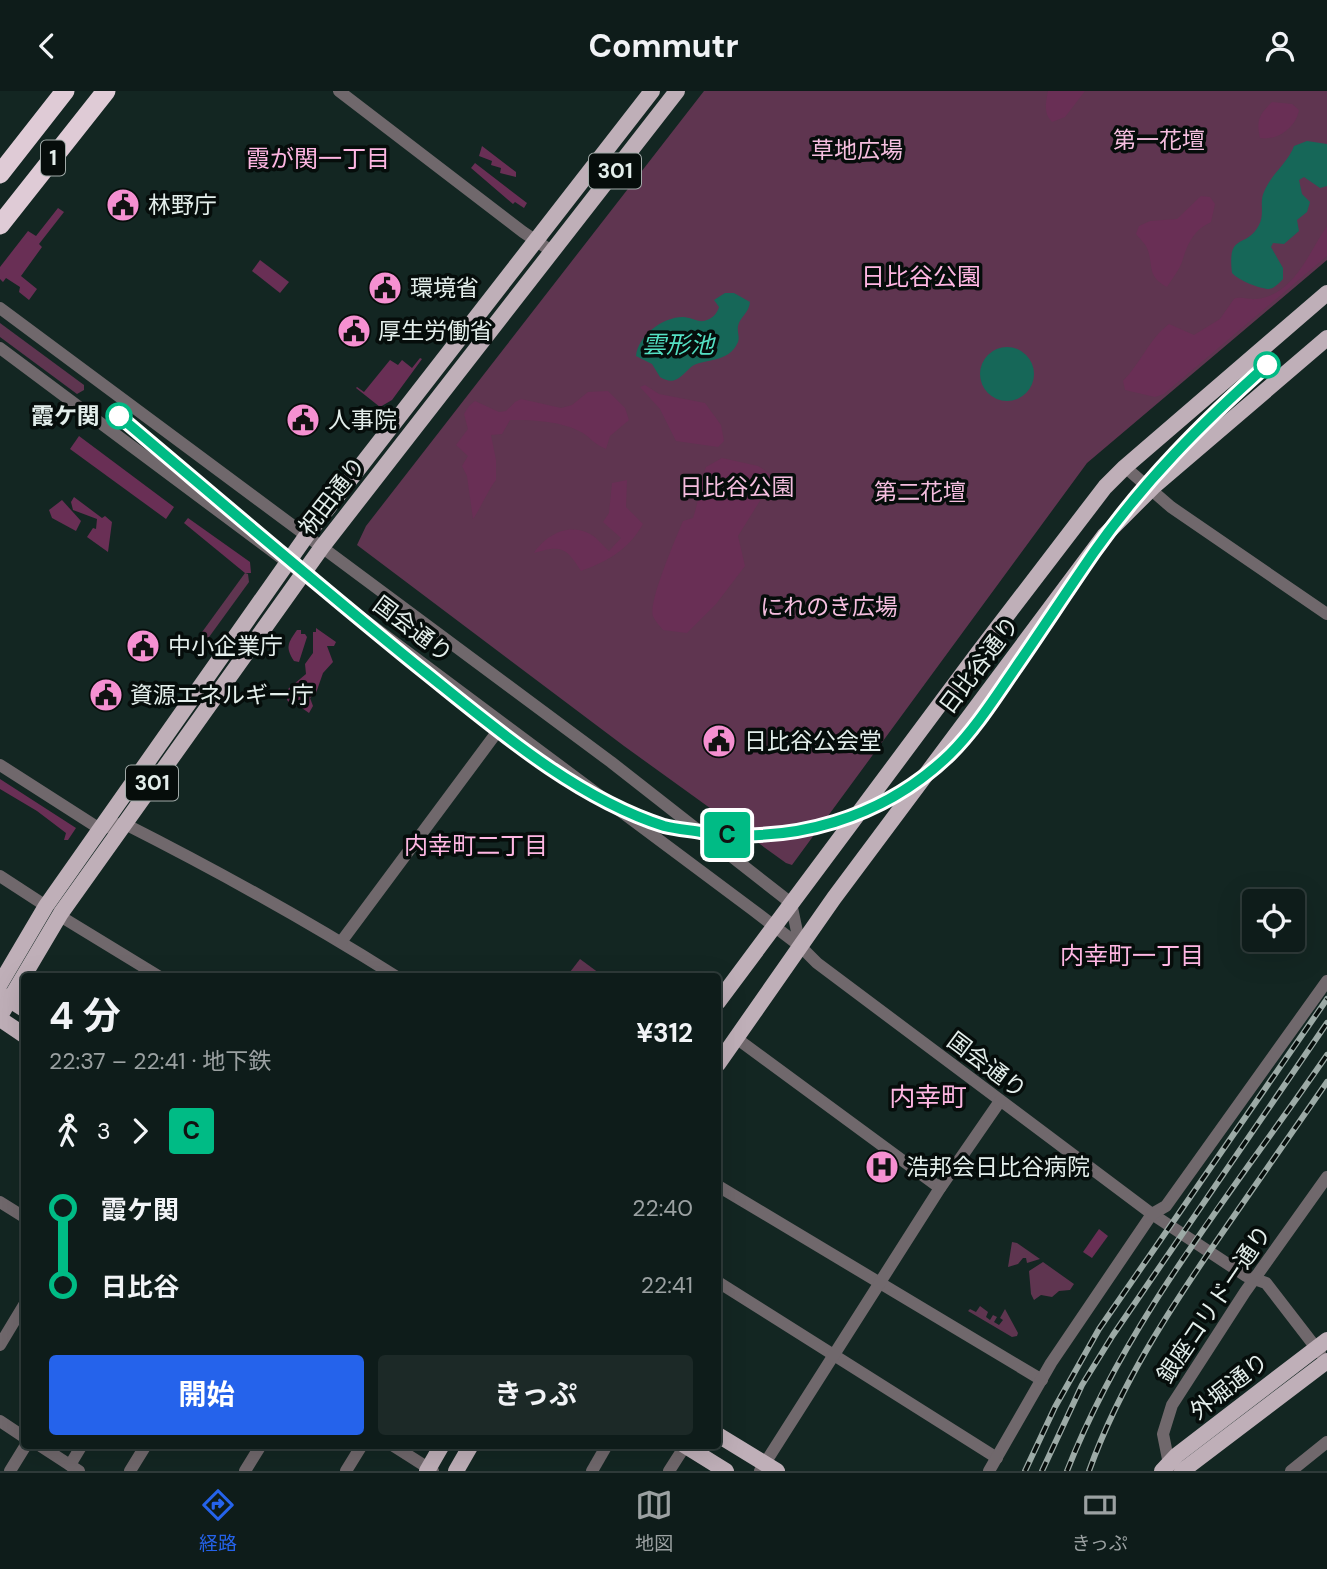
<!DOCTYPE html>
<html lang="ja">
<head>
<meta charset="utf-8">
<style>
  :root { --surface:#0e1c1a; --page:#1c2927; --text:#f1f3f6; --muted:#9ba1a2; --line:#2e3a39; --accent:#2563eb }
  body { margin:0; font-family:"DM Sans","Noto Sans JP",sans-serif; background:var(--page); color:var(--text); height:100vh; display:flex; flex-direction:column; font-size:26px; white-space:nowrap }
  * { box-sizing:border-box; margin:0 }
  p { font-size:23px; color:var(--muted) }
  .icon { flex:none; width:38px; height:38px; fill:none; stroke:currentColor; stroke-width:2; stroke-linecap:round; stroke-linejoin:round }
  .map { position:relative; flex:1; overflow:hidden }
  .details { position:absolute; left:21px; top:882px; width:700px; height:476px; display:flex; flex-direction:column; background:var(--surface); border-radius:7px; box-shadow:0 7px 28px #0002,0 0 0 2px var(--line) }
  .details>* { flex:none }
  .badge { padding:0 14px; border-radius:5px; font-size:24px; line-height:46px }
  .tools { position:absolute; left:1242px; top:798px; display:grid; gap:14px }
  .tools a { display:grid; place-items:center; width:63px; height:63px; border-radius:7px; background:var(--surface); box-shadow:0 7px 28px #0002,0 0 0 2px var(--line); font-size:35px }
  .map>.badge { position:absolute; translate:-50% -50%; box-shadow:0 0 0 4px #fff }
  .legs { display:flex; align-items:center; gap:10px; height:77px; padding:0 28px; font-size:23px }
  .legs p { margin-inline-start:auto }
  .headline { display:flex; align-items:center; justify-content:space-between; height:119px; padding:0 28px }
  h1 { font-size:38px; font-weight:700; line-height:52px }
  .primary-button { display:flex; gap:14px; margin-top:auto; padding:14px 28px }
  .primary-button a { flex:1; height:80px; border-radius:7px; background:var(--accent); color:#fff; font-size:28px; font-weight:700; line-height:80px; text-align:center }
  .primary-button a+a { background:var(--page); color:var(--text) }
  ul { padding:0 28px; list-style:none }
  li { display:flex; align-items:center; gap:24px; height:77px; font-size:26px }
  li i { display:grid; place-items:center; width:10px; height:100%; margin:0 9px; background:currentColor }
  li i::after { content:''; width:18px; height:18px; margin:-9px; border:5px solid; border-radius:50%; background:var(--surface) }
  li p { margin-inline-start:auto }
  li:first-child i { background:linear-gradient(#0000 50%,currentColor 0) }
  li:last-child i { background:linear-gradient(currentColor 50%,#0000 0) }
  header { display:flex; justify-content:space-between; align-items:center; height:91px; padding:0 28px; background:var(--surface); font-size:32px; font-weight:700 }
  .menu { display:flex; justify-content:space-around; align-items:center; height:98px; border-top:2px solid var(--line); background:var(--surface); font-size:19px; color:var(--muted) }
  .menu a { display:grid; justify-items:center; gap:4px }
  .menu .on { color:var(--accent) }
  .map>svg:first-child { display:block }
</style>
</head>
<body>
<header><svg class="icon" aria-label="back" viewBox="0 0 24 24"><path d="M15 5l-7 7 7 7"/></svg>Commutr<svg class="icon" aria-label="person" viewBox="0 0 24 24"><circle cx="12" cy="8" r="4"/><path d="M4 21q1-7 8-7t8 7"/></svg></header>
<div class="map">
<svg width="1327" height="1380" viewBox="0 0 1327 1380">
  <rect width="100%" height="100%" fill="#132622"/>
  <g fill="#5f3550">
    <path d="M 704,0 L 1327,0 L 1327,169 L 1087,372 L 792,774 L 786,772 L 624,655 L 357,454 L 366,435 Z"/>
    <path d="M 0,232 L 84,294 L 84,299 L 77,303 L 0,246 Z"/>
    <path d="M 245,482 L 248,483 L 249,491 L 204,553 L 197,548 Z"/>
    <path d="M 580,868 L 603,885 L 567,885 Z"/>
    <path d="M 1012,1151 L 1017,1152 L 1040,1168 L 1027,1172 L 1026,1167 L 1023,1167 L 1018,1173 L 1008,1176 Z"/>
    <path d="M 1043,1171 L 1074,1193 L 1070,1199 L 1059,1200 L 1052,1206 L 1041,1204 L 1034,1209 L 1031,1203 L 1029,1180 Z"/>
    <path d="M 980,1215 L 988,1221 L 986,1226 L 990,1229 L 993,1224 L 997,1226 L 994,1231 L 999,1234 L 1003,1229 L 1000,1227 L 1005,1218 L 1018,1242 L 1017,1245 L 1012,1246 L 968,1220 L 970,1218 L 976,1221 Z"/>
  </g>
  <g fill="#692f55">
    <path d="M 1048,0 L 1085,0 L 1065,26 L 1052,31 C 1043,22 1046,11 1048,0 Z"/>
    <path d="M 1272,11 L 1292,13 L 1299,19 C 1296,36 1278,50 1260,47 C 1256,29 1259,24 1272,11 Z"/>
    <path d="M 482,55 L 516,81 L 516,86 L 500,82 L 501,77 L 491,74 L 492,70 L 479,65 Z"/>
    <path d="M 475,72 L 527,112 L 524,117 L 515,111 L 513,113 L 471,77 Z"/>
    <path d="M 1201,105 L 1210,106 L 1215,113 L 1211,131 C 1193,139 1187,154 1182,171 C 1179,179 1172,188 1167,196 C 1146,185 1154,174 1147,157 C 1145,152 1139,147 1136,143 L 1139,135 L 1150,130 L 1177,128 Z"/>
    <path d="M 58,117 L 64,121 L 39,153 L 42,156 L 21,185 L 37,198 L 29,209 L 19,201 L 20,196 L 6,187 L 3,191 L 0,188 L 0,176 L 28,140 L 36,145 Z"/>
    <path d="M 1327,135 L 1327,165 L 1164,303 L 1155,306 L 1125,299 L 1123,290 C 1141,272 1149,248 1169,233 L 1194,244 L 1220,228 L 1234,208 C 1242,205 1248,209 1256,208 C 1294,204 1308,163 1327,135 Z"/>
    <path d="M 260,169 L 289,191 L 280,202 L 252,180 Z"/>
    <path d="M 420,267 L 422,268 L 392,309 L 380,316 L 356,297 L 357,296 L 364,301 L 390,269 L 398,274 L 402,269 L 412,277 Z"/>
    <path d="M 645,294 L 659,303 L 705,312 L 721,334 L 724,350 L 718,356 L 676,350 L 660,318 L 640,296 Z"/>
    <path d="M 608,300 L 625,317 L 629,329 L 610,345 L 606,358 C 594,353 592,348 583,342 C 562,330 534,329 510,329 L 502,343 L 491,344 L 496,369 L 496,389 C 491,394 480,418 473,428 L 467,385 L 462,375 L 468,365 L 456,354 L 468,338 L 464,323 L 469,315 L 475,310 L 499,321 L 506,320 L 515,311 L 521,308 L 561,317 L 572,314 L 588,301 Z"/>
    <path d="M 79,345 L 174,416 L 166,428 L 70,358 Z"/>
    <path d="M 722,367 L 758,375 L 769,382 L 771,392 L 738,445 L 745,475 L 716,513 L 687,542 L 663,539 C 660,535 655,530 653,525 C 648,511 676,447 683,430 L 693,427 C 699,410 700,393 706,376 Z"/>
    <path d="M 627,389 L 626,416 L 643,433 C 628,459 608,470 581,480 C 566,456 561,454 534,462 C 545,445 567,432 588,442 C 596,445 602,454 609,460 L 621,447 L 603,431 L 609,422 L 612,392 Z"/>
    <path d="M 74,406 L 102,427 L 105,425 L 112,431 L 108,461 L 87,446 L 93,437 L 96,438 L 97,428 L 73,419 L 71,411 Z"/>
    <path d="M 62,409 L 81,430 L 76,440 L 52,427 L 49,419 Z"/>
    <path d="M 188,427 L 250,471 L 251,482 L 245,482 L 184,432 Z"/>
    <path d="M 316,537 L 336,551 L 334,555 L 327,555 L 333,571 L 323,582 L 316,602 L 310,607 L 313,615 L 309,622 L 299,615 L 293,615 L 287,609 L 288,598 L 306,583 L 305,573 L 313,562 L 313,541 L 316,541 Z"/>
    <path d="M 297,539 L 301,539 L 301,543 L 305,543 L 307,546 L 299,571 L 294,570 C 285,556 288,552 297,539 Z"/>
    <path d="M 0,688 L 76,737 L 68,749 L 64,749 L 66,742 L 37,720 L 0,698 Z"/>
    <path d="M 1099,1138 L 1108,1145 L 1092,1167 L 1083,1161 Z"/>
  </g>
  <g fill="#166758">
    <path d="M 1307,50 L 1327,53 L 1327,95 L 1320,97 L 1304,86 L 1299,89 L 1302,103 L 1310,111 L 1307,121 L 1297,129 L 1299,140 L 1284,153 L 1273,152 L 1271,156 L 1283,177 L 1283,188 C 1279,192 1275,197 1269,198 C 1260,198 1238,189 1232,182 C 1227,140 1246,159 1259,134 C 1265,123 1259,111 1264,101 C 1271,83 1288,72 1294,55 Z"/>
    <path d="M 725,202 L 734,202 L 750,211 C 749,222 740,226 738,235 C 737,241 740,246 738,251 C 729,273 702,267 691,276 C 680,286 675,295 660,286 L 652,273 L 636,265 C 638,245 662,226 683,226 C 690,226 697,231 704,230 C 712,228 717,223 719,216 L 714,209 Z"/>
    <circle cx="1007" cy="283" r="27"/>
  </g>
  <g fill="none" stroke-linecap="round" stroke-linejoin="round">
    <g stroke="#70686c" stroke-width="12">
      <path d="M 339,0 L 523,141 L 553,161"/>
      <path d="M 0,217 L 611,671 L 791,812 L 800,855"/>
      <path d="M 0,257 L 753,819 L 800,855 L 817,872 L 1152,1123 L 1246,1185 L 1266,1192 L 1320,1262"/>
      <path d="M 1125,376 L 1171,416 L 1327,523"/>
      <path d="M 0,674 L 100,738 L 123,732 C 216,779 308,830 397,886"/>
      <path d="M 0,785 L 46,815"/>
      <path d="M 60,825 L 160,886"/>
      <path d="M 341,851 L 503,633"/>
      <path d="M 736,947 L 940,1097"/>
      <path d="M 718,1095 L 1042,1289"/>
      <path d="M 0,1111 L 24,1126"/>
      <path d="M 718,1191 L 997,1367"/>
      <path d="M 0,1254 L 24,1214"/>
      <path d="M 0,1330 L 24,1346"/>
      <path d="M 39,1354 L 79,1380"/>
      <path d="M 392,1354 L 433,1380"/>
      <path d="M 70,1374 L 82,1354"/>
      <path d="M 1170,1378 L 1163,1343 L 1172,1314 L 1245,1201 L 1327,1086"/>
      <path d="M 10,1380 L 26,1354"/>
      <path d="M 130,1380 L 146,1354"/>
      <path d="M 245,1380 L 261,1354"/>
      <path d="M 346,1380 L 362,1354"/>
      <path d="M 592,1380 L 607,1354"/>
      <path d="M 669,1380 L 685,1355"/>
      <path d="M 760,1380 L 940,1097 L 1000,1010"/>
      <path d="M 989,1380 L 1051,1272 L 1152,1123 L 1166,1115 L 1327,890"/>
      <path d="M 1291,1380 L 1327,1351"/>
    </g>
    <g stroke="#bfafb8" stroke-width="16">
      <path d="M 0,893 L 46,815 L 307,444 L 652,0"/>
      <path d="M 2,904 L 24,918"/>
      <path d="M 718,911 L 978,562 L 1105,396 L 1125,376 L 1327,202"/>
      <path d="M 0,925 L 61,822 L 322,456 L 677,0"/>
      <path d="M 0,928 L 24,944"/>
      <path d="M 718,973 L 834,807 L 1104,445 L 1153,396 L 1327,247"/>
      <path d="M 718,1344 L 777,1380"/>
      <path d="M 684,1354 L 726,1380"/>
      <path d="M 427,1380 L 442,1354"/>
      <path d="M 456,1380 L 471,1354"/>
      <path d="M 1162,1380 L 1177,1364 L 1327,1249"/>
      <path d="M 1182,1380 L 1327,1270"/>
    </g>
    <g stroke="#dfcbd6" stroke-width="19">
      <path d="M 0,83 L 65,0"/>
      <path d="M 0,134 L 106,0"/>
    </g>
    <defs>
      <g id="rail">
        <path d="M 1025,1380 L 1055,1316 L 1099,1238 L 1327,908"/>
        <path d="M 1042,1380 L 1082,1294 L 1113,1244 L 1327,932"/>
        <path d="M 1067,1380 C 1127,1227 1235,1098 1327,964"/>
        <path d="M 1089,1380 C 1121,1291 1173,1213 1227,1135 C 1260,1087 1294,1039 1327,991"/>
      </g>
    </defs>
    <use href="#rail" stroke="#9caaa6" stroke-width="6"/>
    <use href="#rail" stroke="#060d0b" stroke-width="3.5" stroke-dasharray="10" stroke-linecap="butt"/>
  </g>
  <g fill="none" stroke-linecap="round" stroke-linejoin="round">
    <defs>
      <path id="line-1" d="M 119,325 C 221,411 322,498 425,581 C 496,638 576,707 664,735 C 676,738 689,739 701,741 C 792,754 884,727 950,663 C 975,638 994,608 1014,579 C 1041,540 1067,500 1094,461 C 1144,390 1203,331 1267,274"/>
    </defs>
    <use href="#line-1" stroke="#fff" stroke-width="16"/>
    <use href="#line-1" stroke="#00bb85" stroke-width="10"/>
  </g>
  <defs>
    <symbol id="civic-disc" viewBox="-11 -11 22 22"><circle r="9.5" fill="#f590d1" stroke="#060d0b"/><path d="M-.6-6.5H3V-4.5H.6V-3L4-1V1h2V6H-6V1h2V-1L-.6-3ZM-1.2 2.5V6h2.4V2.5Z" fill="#111"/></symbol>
    <symbol id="hospital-disc" viewBox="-11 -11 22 22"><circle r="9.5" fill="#f590d1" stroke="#060d0b"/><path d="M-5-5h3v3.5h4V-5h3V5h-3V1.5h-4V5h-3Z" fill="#111"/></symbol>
  </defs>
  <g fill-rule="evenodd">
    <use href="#civic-disc" x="104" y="95" width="38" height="38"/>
    <use href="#civic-disc" x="366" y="178" width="38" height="38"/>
    <use href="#civic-disc" x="335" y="221" width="38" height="38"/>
    <use href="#civic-disc" x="284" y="310" width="38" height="38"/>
    <use href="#civic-disc" x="124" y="536" width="38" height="38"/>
    <use href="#civic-disc" x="87" y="585" width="38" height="38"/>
    <use href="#civic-disc" x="700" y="631" width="38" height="38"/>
    <use href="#hospital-disc" x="863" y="1057" width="38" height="38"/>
  </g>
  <g fill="#fff" stroke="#00bb85" stroke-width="3.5">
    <circle cx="1267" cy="274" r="12"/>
    <circle cx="119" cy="325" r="12"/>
  </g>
  <g text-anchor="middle" stroke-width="7" stroke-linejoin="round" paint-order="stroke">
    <g fill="#060d0b" stroke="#a1aaa8" stroke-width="2">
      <rect x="41" y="49.5" width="24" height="35" rx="5"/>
      <rect x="589" y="62.5" width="52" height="35" rx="5"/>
      <rect x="126" y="674.5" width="52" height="35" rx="5"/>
    </g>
    <g font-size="21" font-weight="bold" fill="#e3eeeb">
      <text x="53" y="74">1</text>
      <text x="615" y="87">301</text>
      <text x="152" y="699">301</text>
    </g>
    <g font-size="23" fill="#f5bedf" stroke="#060d0b">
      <text x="1159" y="57">第一花壇</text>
      <text x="857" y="67">草地広場</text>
      <text x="737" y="404">日比谷公園</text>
      <text x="920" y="409">第二花壇</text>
      <text x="829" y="524">にれのき広場</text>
    </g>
    <g font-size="23" fill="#e3eeeb" stroke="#060d0b" text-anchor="start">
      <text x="148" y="122">林野庁</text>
      <text x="410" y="205">環境省</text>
      <text x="378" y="248">厚生労働省</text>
      <text x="328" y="337">人事院</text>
      <text x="168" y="563">中小企業庁</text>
      <text x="130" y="612">資源エネルギー庁</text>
      <text x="744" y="658">日比谷公会堂</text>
      <text x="906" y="1084">浩邦会日比谷病院</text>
    </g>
    <g font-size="23" font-weight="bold" fill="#e3eeeb" stroke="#060d0b" text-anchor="end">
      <text x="100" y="333">霞ケ関</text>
    </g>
    <g font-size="23" fill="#e3eeeb" stroke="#060d0b">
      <text transform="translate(332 405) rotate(-52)" y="8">祝田通り</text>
      <text transform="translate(413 538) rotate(37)" y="8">国会通り</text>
      <text transform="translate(979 574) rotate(-53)" y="8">日比谷通り</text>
      <text transform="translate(987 974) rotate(37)" y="8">国会通り</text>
      <text transform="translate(1214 1213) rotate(-56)" y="8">銀座コリドー通り</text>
      <text transform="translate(1229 1295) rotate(-38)" y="8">外堀通り</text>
    </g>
    <g font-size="24" fill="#feb6e2" stroke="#060d0b">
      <text x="318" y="76">霞が関一丁目</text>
      <text x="921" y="194">日比谷公園</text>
      <text x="476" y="763">内幸町二丁目</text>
      <text x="1132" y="873">内幸町一丁目</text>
    </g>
    <g font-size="24" font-style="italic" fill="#54e1c4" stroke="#060d0b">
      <text x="678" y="262">雲形池</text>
    </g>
    <g font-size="26" fill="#feb6e2" stroke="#060d0b">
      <text x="928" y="1015">内幸町</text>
    </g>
  </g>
</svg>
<div class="tools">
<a><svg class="icon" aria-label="locate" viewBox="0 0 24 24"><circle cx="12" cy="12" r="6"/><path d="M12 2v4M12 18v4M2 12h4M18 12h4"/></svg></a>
</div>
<b class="badge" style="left:727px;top:744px;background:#00bb85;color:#111">C</b>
<section class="details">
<div class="headline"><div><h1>4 分</h1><p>22:37 – 22:41 · 地下鉄</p></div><b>¥312</b></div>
<div class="legs"><svg class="icon" aria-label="walk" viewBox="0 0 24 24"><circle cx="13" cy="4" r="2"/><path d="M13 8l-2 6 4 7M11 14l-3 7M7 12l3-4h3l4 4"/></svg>3<svg class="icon" aria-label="forward" viewBox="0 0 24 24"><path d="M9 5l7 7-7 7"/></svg><b class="badge" style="background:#00bb85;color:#111">C</b></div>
<ul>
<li><i style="color:#00bb85"></i><b>霞ケ関</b><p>22:40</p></li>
<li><i style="color:#00bb85"></i><b>日比谷</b><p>22:41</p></li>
</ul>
<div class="primary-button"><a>開始</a><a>きっぷ</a></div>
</section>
</div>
<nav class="menu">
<a class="on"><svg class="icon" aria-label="directions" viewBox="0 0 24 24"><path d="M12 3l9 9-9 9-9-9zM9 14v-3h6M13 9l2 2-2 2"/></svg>経路</a>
<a><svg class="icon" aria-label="map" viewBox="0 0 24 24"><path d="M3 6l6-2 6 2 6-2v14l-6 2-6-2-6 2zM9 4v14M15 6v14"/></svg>地図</a>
<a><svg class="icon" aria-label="tickets" viewBox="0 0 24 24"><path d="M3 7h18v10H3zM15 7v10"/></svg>きっぷ</a>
</nav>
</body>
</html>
